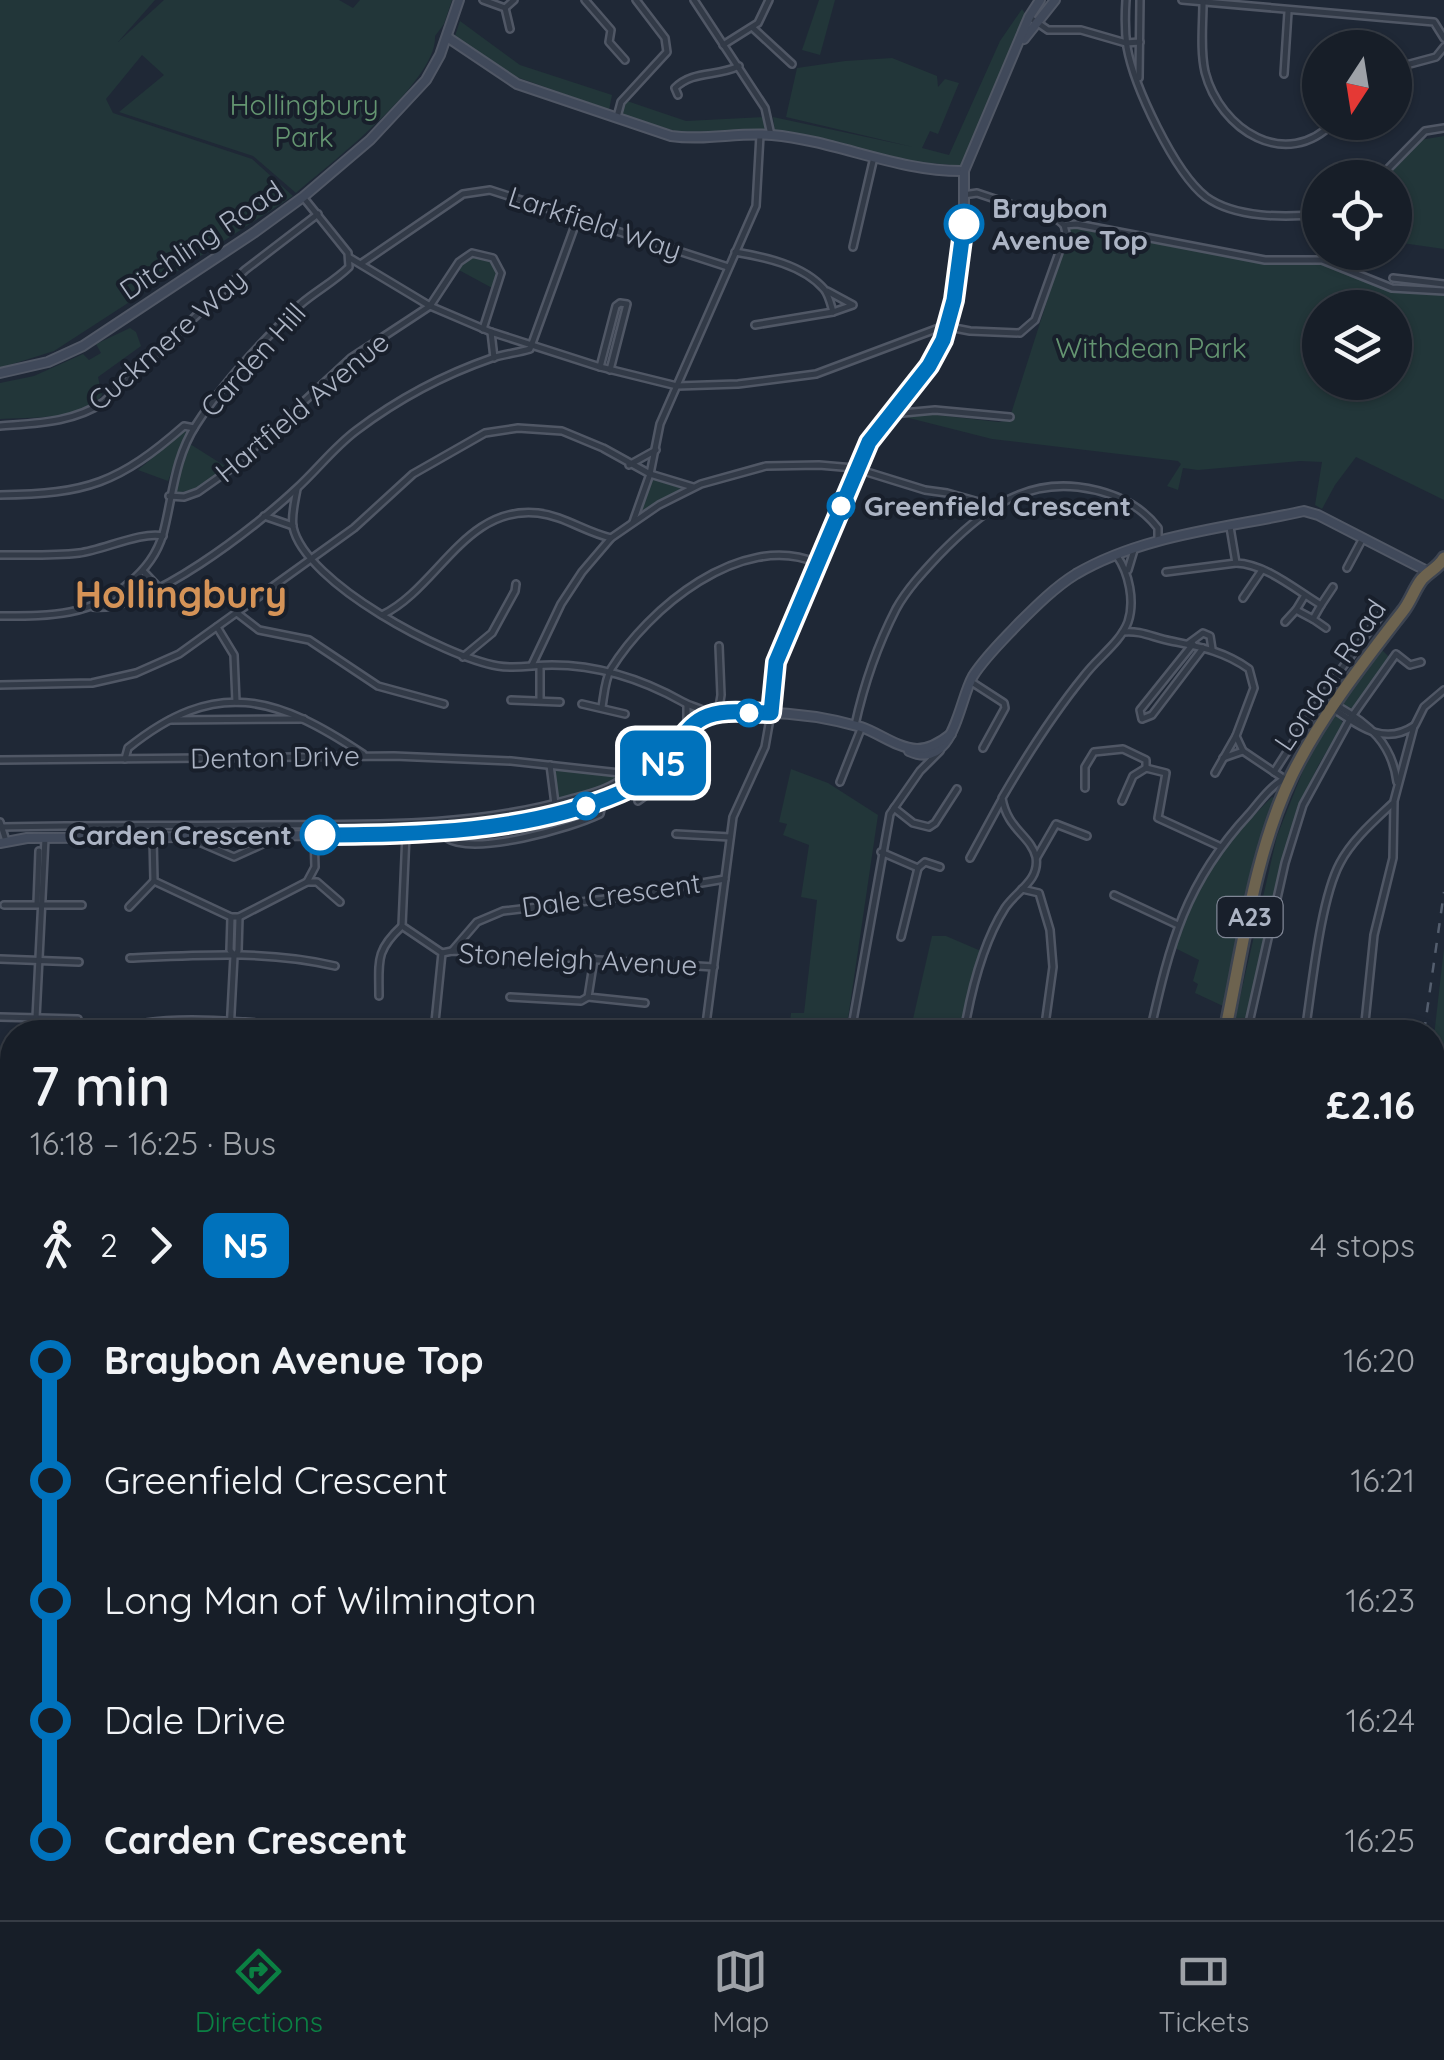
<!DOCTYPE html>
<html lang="en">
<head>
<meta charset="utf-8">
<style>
  :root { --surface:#171e28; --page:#242b34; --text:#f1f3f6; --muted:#9ea2a8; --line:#363c45; --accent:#0b8043 }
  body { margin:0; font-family:Quicksand,sans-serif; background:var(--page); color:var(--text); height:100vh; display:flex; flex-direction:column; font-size:38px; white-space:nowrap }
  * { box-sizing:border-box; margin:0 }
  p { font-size:32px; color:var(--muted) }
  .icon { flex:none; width:55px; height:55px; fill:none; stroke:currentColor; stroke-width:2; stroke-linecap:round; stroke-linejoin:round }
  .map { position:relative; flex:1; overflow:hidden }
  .details { position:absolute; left:0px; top:1020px; width:1445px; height:900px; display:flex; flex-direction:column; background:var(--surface); border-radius:40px 40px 0 0; box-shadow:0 2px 8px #0004,0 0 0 2px var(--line) }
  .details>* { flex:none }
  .badge { padding:0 20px; border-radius:15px; font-size:35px; line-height:65px }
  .needle { width:65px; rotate:192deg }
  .buttons { position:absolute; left:1302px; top:30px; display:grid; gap:20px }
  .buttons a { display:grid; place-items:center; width:110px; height:110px; border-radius:50%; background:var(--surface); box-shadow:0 2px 8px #0004,0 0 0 2px var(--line); font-size:50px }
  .map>.badge { position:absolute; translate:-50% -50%; box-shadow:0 0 0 5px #fff }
  .legs { display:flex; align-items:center; gap:15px; height:110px; padding:0 30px; font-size:32px }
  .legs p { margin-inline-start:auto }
  .summary { display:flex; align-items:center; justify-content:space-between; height:170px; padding:0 30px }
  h1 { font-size:55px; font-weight:600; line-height:75px }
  ul { padding:0 30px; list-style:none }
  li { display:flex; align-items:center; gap:35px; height:120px; font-size:38px }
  li i { display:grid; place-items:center; width:15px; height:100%; margin:0 12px; background:currentColor }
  li i::after { content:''; width:25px; height:25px; margin:-12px; border:8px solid; border-radius:50%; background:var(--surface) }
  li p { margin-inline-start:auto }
  li:first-child i { background:linear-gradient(#0000 50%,currentColor 0) }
  li:last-child i { background:linear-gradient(currentColor 50%,#0000 0) }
  .tabs { display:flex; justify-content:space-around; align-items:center; height:140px; border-top:2px solid var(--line); background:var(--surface); font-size:28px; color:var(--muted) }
  .tabs a { display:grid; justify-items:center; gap:5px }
  .tabs .selected { color:var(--accent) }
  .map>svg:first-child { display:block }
</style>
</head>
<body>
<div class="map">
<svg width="1444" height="1920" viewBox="0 0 1444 1920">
  <rect width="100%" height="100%" fill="#1f2836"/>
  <g fill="#223639" fill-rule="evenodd">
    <path d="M 0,0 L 155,0 L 118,42 L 164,0 L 339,0 L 353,8 L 360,0 L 452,0 L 444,24 L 435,36 C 438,81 330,164 296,193 L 253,156 L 119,112 L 164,75 L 142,55 L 106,99 L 113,113 L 252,159 L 293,196 L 54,351 L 0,368 Z"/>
    <path d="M 819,0 L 835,0 L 820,55 L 802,50 Z"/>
    <path d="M 1022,9 L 1026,15 L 962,166 L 908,161 L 775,133 L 773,117 L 913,147 L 786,117 L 797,68 L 845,61 L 892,58 L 937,76 L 938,87 L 945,79 L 959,83 L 938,134 L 930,131 L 922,148 L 949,155 L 1000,41 Z"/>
    <path d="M 460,21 L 520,65 L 612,95 L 609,110 L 511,75 L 455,36 Z"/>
    <path d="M 627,101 L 686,121 L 765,117 L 765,129 L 692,136 L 625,116 L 622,111 Z"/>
    <path d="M 1444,136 L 1444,249 L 1395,242 L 1395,178 L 1380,178 L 1420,140 Z"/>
    <path d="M 1075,225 L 1257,261 L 1309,260 L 1396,292 L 1444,294 L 1444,500 L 1356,457 L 1335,485 L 1322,509 L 1315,505 L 1322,462 L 1300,461 L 1198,470 L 1183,468 L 1178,490 L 1167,486 L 1181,464 L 1178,461 L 992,439 L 905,417 L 919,413 L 999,422 L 1009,420 L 1071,226 ZM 1320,308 L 1395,308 L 1395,382 L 1320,382 Z"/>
    <path d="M 477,255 L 493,262 L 498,273 L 494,289 L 457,269 L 463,261 Z"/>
    <path d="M 130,328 L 136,332 L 141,346 L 98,377 L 102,395 C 83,421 29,417 0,419 L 0,383 L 34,376 L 83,354 L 89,360 L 101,353 L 96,344 Z"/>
    <path d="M 187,429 L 168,481 L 138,470 Z"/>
    <path d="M 190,444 L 228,468 L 203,487 L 178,493 L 175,489 Z"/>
    <path d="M 651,478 L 683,485 L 683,489 L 644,512 L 640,508 Z"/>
    <path d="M 1381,649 L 1390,658 L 1353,709 L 1342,704 Z"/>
    <path d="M 1334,714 L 1339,715 L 1343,724 L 1318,766 L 1297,811 L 1244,1032 L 1232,1032 L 1277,836 L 1304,768 Z"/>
    <path d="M 557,769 L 619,776 L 620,778 L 585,792 L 558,798 L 553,775 Z"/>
    <path d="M 791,769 L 828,783 L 878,815 L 846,1032 L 789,1032 L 791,1013 L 804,1013 L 817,900 L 801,897 L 809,845 L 783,835 L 787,824 L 779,822 Z"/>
    <path d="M 1272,797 L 1274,798 L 1260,844 L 1223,1006 L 1195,993 L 1198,984 L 1193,981 L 1199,960 L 1175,948 C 1198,881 1221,847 1272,797 Z"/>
    <path d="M 932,936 L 946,936 L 981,951 L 960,1032 L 910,1032 Z"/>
    <path d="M 1444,948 L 1444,1127 L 1436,1128 L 1433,1045 Z"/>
    <path d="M 1433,1148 L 1439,1148 L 1441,1183 L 1444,1184 L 1444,1474 L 1440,1476 L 1444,1551 L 1432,1549 Z"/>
    <path d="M 12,1184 L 12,1280 L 0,1288 L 0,1189 Z"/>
    <path d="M 1444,1627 L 1444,1752 L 1433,1720 L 1432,1631 Z"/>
  </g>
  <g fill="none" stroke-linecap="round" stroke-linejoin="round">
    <defs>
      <g id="street">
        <path d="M 483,0 L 505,8 L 510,29"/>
        <path d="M 585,0 L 611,30 L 609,42 L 625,60"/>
        <path d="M 694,0 L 765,108 L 771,135"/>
        <path d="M 1126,0 C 1125,15 1125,32 1127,47 C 1134,86 1174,172 1206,197 C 1235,218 1286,218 1320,214"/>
        <path d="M 1182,0 L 1434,22 L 1444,38"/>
        <path d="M 1203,2 C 1203,25 1200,50 1205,72 C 1220,130 1286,172 1334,122"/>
        <path d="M 505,8 L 514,0"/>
        <path d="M 1029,17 L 1048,30 L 1081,30 L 1126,43 L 1140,42"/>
        <path d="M 753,28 L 792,64"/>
        <path d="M 723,45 L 758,23 L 769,0"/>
        <path d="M 1395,68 L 1436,57 L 1444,47"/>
        <path d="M 1284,74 L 1288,12"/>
        <path d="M 1139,78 L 1140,0"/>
        <path d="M 678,95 L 675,88 C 693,70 717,77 739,66"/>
        <path d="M 617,117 L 621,102 L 667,52 L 665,38 L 636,0"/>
        <path d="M 1379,178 L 1425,131 L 1444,128"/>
        <path d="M 963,195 L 977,193 L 1058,220 L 1064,225 L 1077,224 L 1265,260 L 1322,260 L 1392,288 L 1444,291"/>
        <path d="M 853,247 L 874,157"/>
        <path d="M 735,252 C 765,257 803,265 824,289 C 829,295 831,305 833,312 L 755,325"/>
        <path d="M 350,258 L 430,306 L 491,332 L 600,367 L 677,386 L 738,384 L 816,374 L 944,326 L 970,331 L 1020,333 L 1035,320 L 1066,233 L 1064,225"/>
        <path d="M 362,263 L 463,194 L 490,190 L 728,267"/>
        <path d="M 1393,278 L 1444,284"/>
        <path d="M 827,291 L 853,305 L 833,312"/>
        <path d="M 491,332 L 494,358"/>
        <path d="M 600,367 L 616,306 L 620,303 L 627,304 L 610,370"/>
        <path d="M 892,414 L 935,410 L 1010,417"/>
        <path d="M 0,426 C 36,423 72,423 104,402 L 245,270 L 318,214"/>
        <path d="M 629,465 L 656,450"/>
        <path d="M 297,489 C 295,501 291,515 293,527 C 305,583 445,657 498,666 C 515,669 534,665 552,665 C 599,665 642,679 683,702 C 693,708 702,707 710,715"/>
        <path d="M 0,495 C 87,494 119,483 184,426 L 194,428"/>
        <path d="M 169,496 L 184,497 L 198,492 L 232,468 L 351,358 L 430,306 L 459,262 L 472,253 L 493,258 L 501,273 L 483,329"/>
        <path d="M 264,516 L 293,526"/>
        <path d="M 633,522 L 650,474 L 660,424 L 756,206 L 760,135"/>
        <path d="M 1230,527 L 1236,563 C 1266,564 1296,590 1321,605 L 1313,619 L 1296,610 L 1305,595"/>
        <path d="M 0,555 C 26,555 53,556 79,553 C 103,550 142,531 163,536"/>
        <path d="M 1347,568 L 1363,538"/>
        <path d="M 1128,570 L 1134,550"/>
        <path d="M 144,572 L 159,588"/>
        <path d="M 1166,572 L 1236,563"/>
        <path d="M 1243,598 L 1262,570"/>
        <path d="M 1321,605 L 1333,587"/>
        <path d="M 93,607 C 147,613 258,525 296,489 C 317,470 334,447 357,430 C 398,399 443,375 492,358 C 504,354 517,353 530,349 L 578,217"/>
        <path d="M 237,613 L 259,630 L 309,640 L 378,686 L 444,704"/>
        <path d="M 382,615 C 438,588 465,505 538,513 C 564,516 585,532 611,538"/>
        <path d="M 0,616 C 48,616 91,617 129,583 C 145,570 157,554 163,534 C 173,496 174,459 196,425 C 224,381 263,340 301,304 C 316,291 335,281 349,267 L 348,253 L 303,197"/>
        <path d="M 1313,619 L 1326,628"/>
        <path d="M 1285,622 L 1296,610"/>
        <path d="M 217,627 L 234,655 L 236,702"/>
        <path d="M 1123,632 C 1141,630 1154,638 1171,641 C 1200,647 1224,651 1249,669 L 1254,688 L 1236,736 L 1243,751 L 1283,778"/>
        <path d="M 1188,644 L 1203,633 L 1210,636 L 1212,649"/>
        <path d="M 1193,644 L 1140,710 L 1142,719 L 1152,715 L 1203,648"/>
        <path d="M 463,657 L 492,633 L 515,591 L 516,584"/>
        <path d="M 532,665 L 561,604 L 582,572 L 611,538 L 659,505 L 701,484 L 766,466 L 819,465 L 854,468 L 925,490 L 947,493 L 993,506"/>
        <path d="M 540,666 L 540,699"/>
        <path d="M 970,681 L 1004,703 L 1005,708 L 983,748"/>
        <path d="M 0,685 L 92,683 L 136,673 L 179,654 L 354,528 L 413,474 L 485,433 L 518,428 L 562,431 L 603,448 L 650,474 L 693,487"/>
        <path d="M 511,700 L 560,702"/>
        <path d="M 582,704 L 625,714"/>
        <path d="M 687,705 L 687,730"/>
        <path d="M 1336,705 C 1369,724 1392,743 1397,782"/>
        <path d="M 602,707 C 604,695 605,679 611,669 C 647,610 741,530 817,563"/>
        <path d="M 1334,709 C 1359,726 1384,746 1414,726 L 1394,801 L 1393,858 L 1374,935 L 1364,1032"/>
        <path d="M 718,714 L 721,695 L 719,646"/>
        <path d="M 170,720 L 304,719"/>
        <path d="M 855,725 C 864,684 877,646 896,609 C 907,589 924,571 939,555 C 978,515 1019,480 1078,487 C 1110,491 1138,502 1158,528 L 1158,539"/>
        <path d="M 1415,725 L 1424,707 L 1444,690"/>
        <path d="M 1223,758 L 1243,751"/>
        <path d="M 125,759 L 128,748 C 216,677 276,696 363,754"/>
        <path d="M 0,760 L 394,756 L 511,761 L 638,775 L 644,780"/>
        <path d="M 550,765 L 555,804"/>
        <path d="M 1274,772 L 1334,679 L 1381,615"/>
        <path d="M 1215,773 L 1236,736"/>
        <path d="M 840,782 L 861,729"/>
        <path d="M 1085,788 L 1085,767 L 1094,752 L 1123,749 L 1146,760 L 1146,768"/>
        <path d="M 638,801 L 671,777 L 680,765 L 681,755 L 676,746"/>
        <path d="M 1122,801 L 1133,776 L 1146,768 L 1166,773 L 1158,818 L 1219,846"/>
        <path d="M 894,808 L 913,823 L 929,827 L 935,823 L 957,789"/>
        <path d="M 0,822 L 6,841"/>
        <path d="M 3,827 C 86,825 170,826 254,825 C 360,824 468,829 571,799 C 590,794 612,789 626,775"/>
        <path d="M 445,831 L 447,838 C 474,856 571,828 600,814 L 603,800"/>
        <path d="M 406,834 L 402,926 L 442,953 L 434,1032"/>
        <path d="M 676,834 L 730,837"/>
        <path d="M 193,836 L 199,842 L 234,857 L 267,842 L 272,836"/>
        <path d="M 153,837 L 154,881 L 231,917 L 239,917 L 307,882 L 315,867 L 314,835"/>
        <path d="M 881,852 L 918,868"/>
        <path d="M 1037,857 L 1056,824 L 1087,836"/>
        <path d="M 970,858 L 1001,801"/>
        <path d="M 918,868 L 925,862 L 940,867"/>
        <path d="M 307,882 L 317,882 L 340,902"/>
        <path d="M 1022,889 L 1039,893 L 1050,930 L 1053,967 L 1044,1032"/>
        <path d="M 1114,895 L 1178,925"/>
        <path d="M 37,904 L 39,851"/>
        <path d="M 4,905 L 82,905"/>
        <path d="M 129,907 L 154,881"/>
        <path d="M 901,937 L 918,868"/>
        <path d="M 452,951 L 477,922 L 503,911 L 614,898 L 725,879"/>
        <path d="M 442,953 L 452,951 L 714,967"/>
        <path d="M 234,956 L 238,951 L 239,917"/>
        <path d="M 130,958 C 198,955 268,950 335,966"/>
        <path d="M 0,959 L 79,962"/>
        <path d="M 594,959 L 588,997 L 645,1003"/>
        <path d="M 379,996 C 379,961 375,951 402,926"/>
        <path d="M 510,997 L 581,1001 L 588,997"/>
        <path d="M 0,1017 L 78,1019"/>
        <path d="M 36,1018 L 45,838"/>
        <path d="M 119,1032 C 148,1010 276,1024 316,1029"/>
        <path d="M 230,1032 L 234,956 L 230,950 L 231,917"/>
        <path d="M 705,1032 L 733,817 L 765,747 L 771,713"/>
        <path d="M 851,1032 L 890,814 L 920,771 L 940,751"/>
        <path d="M 964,1032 C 971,991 982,944 1005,908 C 1016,891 1040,881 1036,857 C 1031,836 1007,829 1002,798 C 1027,755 1053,714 1084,676 C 1097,658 1120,643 1128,622 C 1135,601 1129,573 1117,556"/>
        <path d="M 1150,1032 C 1170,943 1185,883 1249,814 C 1260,801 1273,783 1288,777"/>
        <path d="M 1247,1032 L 1285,863 L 1303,805 L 1350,719 L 1396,654 L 1410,665 L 1421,662"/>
        <path d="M 1305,1032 C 1312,988 1320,900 1340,863 C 1352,840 1374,821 1392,804"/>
        <path d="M 0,1082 L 1,1082"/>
        <path d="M 1432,1143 L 1444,1143"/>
        <path d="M 0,1292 L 12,1283"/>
        <path d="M 3,1345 L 12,1352"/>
        <path d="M 0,1346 L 12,1340"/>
        <path d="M 0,1428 L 12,1427"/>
        <path d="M 1432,1554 L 1444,1554"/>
        <path d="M 1385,1908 L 1387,1920"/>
        <path d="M 908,1920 L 913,1908"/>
      </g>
      <g id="secondary">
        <path d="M 447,37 L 517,84 L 671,136 C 705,141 738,132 772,135 C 837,141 898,172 964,171"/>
        <path d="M 1024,39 L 1055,0"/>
        <path d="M 0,373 L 48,362 L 83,346 L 255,232 L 303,197 L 370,140 L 426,80 L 440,55 L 459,0"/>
        <path d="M 771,713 L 776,662 L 869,442 L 929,366 L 943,340 L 960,267 L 964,218 L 964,171 L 1029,17 L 1040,0"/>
        <path d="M 909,751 C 954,771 958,702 973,676 C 985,657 1003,640 1018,624 C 1036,606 1055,587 1076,574 C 1144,534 1229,528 1304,511 L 1318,515 L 1429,572"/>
        <path d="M 0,843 L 27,838 C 123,838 219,837 315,835 C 392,834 473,836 549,816 C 580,808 613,800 640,782 C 668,764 683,717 718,714 C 765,710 816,714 861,727 C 879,733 897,748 917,749 C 930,749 941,742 951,734"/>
      </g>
      <g id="highway">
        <path d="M 1225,1032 C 1243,948 1254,854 1292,775 C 1321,716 1363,663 1403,611 C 1411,601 1414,589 1422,579 C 1429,571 1438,568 1444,558"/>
        <path d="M 0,1518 L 12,1516"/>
        <path d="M 0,1526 L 12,1524"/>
        <path d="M 1432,1611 L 1444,1607"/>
        <path d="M 1432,1623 L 1444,1619"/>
        <path d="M 1432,1738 L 1444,1770"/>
        <path d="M 1432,1768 L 1444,1803"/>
      </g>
    </defs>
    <use href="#street" stroke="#505765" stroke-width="10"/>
    <use href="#secondary" stroke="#505765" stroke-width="12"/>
    <use href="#highway" stroke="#3d4451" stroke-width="16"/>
    <use href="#street" stroke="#323a47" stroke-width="5"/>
    <use href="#secondary" stroke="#40495a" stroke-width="8"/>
    <use href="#highway" stroke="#6d634f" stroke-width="11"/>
    <g stroke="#545e6e" stroke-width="2.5" stroke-dasharray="10 10" stroke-linecap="butt">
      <path d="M 1424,1032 L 1444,892"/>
      <path d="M 1444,1474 L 1444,1475"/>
    </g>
  </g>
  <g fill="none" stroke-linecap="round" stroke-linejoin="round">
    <defs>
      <path id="line-1" d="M 320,835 C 421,834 526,833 620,793 C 636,786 652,776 663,763 C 676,748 685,727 703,718 C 722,708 751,713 771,713 L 776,662 L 869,442 L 929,366 L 943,340 L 954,300 L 964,224"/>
    </defs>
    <use href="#line-1" stroke="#fff" stroke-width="22"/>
    <use href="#line-1" stroke="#0072bc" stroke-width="15"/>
  </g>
  <g fill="#fff" stroke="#0072bc" stroke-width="5">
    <circle cx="964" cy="224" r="18"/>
    <circle cx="841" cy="506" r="12"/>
    <circle cx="749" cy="713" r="12"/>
    <circle cx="586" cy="806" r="12"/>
    <circle cx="320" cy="835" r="18"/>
  </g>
  <g text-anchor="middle" stroke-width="8" stroke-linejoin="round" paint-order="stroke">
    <rect fill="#181f2b" stroke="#808796" stroke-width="2.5" x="1217.5" y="897" width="65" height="40" rx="8"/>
    <g font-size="25" font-weight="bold" fill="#acb4c4">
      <text x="1250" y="926">A23</text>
    </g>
    <g font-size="28" fill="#649571" stroke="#181f2b">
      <text x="304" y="115">Hollingbury<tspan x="304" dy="32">Park</tspan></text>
      <text x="1151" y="358">Withdean Park</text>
    </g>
    <g font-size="28" font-weight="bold" fill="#acb4c4" stroke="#181f2b" text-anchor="start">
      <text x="992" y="218">Braybon<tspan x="992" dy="32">Avenue Top</tspan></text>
      <text x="864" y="516">Greenfield Crescent</text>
      <text x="292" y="845" text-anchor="end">Carden Crescent</text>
    </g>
    <g font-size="28" fill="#acb4c4" stroke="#181f2b">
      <text transform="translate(595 223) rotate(18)" y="10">Larkfield Way</text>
      <text transform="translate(201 240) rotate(-34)" y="10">Ditchling Road</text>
      <text transform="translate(167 340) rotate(-41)" y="10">Cuckmere Way</text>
      <text transform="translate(253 360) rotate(-48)" y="10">Carden Hill</text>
      <text transform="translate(302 407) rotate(-40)" y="10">Hartfield Avenue</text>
      <text transform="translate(1330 675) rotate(-56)" y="10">London Road</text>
      <text transform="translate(275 757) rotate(-1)" y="10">Denton Drive</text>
      <text transform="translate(611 895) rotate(-8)" y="10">Dale Crescent</text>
      <text transform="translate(578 959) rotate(3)" y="10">Stoneleigh Avenue</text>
    </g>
    <g font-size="38" font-weight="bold" fill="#d59357" stroke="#181f2b">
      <text x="181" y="608">Hollingbury</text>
    </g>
  </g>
</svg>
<div class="buttons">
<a><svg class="needle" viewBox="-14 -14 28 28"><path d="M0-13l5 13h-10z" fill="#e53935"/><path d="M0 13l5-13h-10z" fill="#9ea2a8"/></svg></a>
<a><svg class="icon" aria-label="locate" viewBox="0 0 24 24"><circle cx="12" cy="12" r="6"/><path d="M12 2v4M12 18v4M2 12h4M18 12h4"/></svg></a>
<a><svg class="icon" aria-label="layers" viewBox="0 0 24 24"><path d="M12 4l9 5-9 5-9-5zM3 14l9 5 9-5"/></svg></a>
</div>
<b class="badge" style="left:663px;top:763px;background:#0072bc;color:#fff">N5</b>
<section class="details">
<div class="summary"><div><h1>7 min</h1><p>16:18 – 16:25 · Bus</p></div><b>£2.16</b></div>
<div class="legs"><svg class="icon" aria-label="walk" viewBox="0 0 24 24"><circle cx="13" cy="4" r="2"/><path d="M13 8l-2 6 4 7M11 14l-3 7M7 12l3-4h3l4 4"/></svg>2<svg class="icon" aria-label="forward" viewBox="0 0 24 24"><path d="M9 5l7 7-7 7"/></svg><b class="badge" style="background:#0072bc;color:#fff">N5</b><p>4 stops</p></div>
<ul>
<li><i style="color:#0072bc"></i><b>Braybon Avenue Top</b><p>16:20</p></li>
<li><i style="color:#0072bc"></i><span>Greenfield Crescent</span><p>16:21</p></li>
<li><i style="color:#0072bc"></i><span>Long Man of Wilmington</span><p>16:23</p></li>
<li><i style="color:#0072bc"></i><span>Dale Drive</span><p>16:24</p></li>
<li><i style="color:#0072bc"></i><b>Carden Crescent</b><p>16:25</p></li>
</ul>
</section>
</div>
<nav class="tabs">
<a class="selected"><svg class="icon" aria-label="directions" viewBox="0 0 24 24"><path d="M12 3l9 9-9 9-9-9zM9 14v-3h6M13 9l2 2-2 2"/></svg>Directions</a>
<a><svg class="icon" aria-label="map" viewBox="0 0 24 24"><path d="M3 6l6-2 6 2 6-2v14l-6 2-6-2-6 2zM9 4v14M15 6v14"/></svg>Map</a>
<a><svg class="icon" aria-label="tickets" viewBox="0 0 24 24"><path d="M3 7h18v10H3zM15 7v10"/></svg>Tickets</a>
</nav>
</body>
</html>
